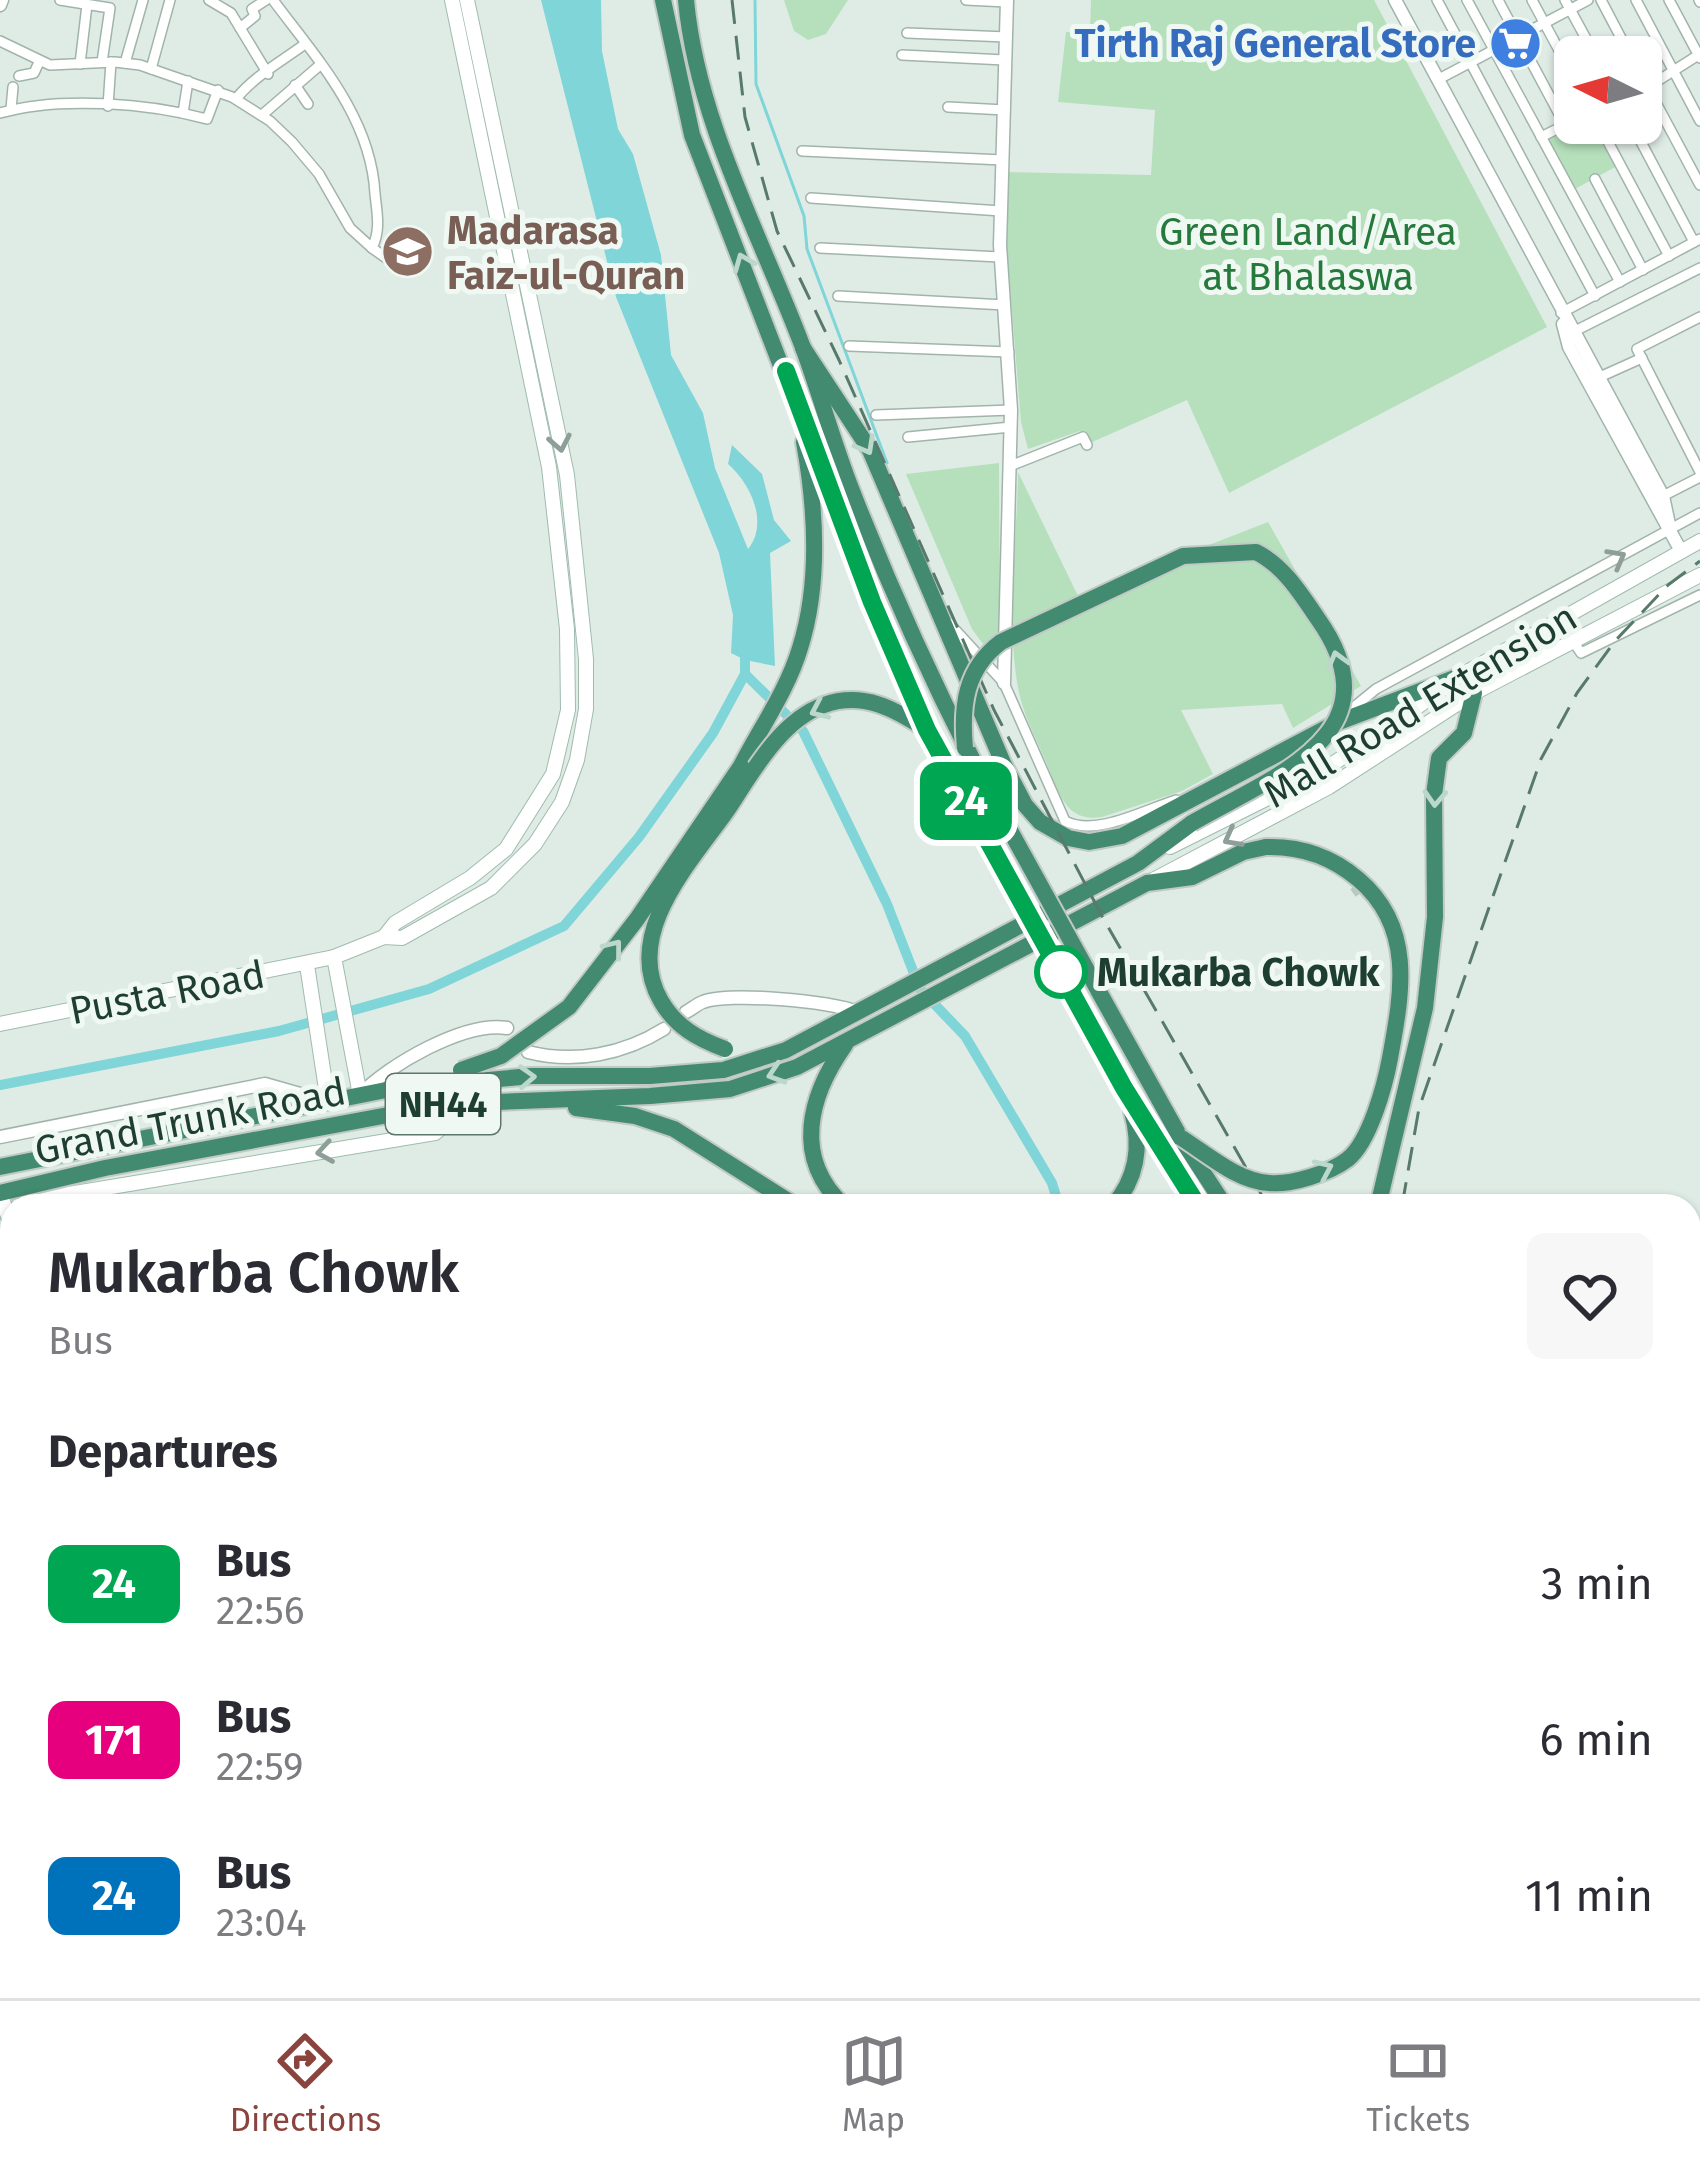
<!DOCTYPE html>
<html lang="en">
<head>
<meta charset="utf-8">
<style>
  :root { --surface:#fff; --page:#f7f7f7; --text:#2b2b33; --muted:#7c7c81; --line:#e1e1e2; --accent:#8a433d }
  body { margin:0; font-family:"Fira Sans",sans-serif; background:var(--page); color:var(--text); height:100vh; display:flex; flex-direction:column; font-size:45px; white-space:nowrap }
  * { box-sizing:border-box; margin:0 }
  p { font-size:39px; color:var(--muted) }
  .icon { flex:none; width:66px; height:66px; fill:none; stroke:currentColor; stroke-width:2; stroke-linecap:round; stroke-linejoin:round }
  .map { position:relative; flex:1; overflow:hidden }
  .panel { position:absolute; left:0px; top:1194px; width:1701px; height:804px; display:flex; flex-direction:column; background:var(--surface); border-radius:36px 36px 0 0; box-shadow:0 3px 9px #0004 }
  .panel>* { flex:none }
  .badge { padding:0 24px; border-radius:18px; font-size:42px; line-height:78px }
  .needle { width:78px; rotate:275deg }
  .tools { position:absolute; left:1554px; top:36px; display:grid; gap:24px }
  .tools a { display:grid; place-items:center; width:108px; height:108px; border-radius:18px; background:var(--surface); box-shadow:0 3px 9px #0004; font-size:60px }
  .map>.badge { position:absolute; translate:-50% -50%; box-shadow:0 0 0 6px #fff }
  h2 { padding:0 48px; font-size:45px; line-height:108px }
  .round { display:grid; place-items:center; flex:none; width:126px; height:126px; border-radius:18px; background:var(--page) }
  .headline { display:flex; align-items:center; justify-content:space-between; height:204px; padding:0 48px }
  h1 { font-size:57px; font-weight:600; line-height:90px }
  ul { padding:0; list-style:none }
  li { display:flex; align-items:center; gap:36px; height:156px; padding:0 48px }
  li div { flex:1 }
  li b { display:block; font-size:45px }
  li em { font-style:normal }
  li .badge { min-width:132px; font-weight:700; text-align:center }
  .tabs { display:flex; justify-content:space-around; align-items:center; height:168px; border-top:3px solid var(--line); background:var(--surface); font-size:33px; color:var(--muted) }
  .tabs a { display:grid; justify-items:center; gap:6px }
  .tabs .current { color:var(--accent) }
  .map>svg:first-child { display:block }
</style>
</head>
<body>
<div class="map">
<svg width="1700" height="1998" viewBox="0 0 1700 1998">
  <rect width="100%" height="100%" fill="#dfece5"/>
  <g fill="#b5e0bb">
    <path d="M 784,0 L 848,0 L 826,34 L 808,40 L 794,31 Z"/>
    <path d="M 1091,0 L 1374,0 L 1547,327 L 1229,493 L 1187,400 L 1090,443 L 1080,431 L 1028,449 L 1021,422 L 1004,212 L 1006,172 L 1151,175 L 1155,110 L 1058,102 L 1066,32 L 1090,32 Z"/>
    <path d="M 1575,123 L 1594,123 L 1617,166 L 1573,190 L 1547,138 Z"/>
    <path d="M 999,463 L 1000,631 L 983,644 L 972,629 L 906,474 Z"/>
    <path d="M 1018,472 L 1078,596 L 1268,522 L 1361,686 L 1293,728 L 1282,704 L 1181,710 L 1213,774 L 1182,791 L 1102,817 C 1067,823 1059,794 1048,767 C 1039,744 1026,721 1020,697 C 1005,633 1017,540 1018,472 Z"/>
  </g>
  <path fill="#80d5d8" d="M 541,0 L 601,0 L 602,51 L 618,129 L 633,154 L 661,255 L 671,355 L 703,413 L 715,468 L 748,549 C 769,523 751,484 728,464 L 732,445 L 762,474 L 774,520 L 791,541 L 770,553 L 775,666 L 745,660 L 731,653 L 733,615 L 719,553 L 616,297 Z"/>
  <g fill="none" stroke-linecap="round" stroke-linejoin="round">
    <path stroke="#80d5d8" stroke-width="3" d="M 755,0 L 756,84 L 804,216 L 807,249 L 887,463"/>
    <g stroke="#80d5d8" stroke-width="10">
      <path d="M 745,648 L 745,674 L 803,731 L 887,904 L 920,989 L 965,1036 L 1052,1183 L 1059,1206"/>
      <path d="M 0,1085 L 279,1031 L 429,989 L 564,926 L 639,837 L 713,733 L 745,674"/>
      <path d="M 1561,1986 L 1569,1998"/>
    </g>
    <path stroke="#b8c9c1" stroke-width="9" stroke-dasharray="9 4.5" stroke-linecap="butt" d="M 1353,893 L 1374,878"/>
    <defs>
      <g id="minor">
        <path d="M 60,0 L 110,8 L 102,62"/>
        <path d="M 209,0 L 231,13 L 268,74"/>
        <path d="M 273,0 C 317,59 371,117 375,194 C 377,213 381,230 372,248 L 389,260"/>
        <path d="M 966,0 L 1007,2"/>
        <path d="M 1437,0 L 1595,296"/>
        <path d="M 1467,0 L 1620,282"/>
        <path d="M 1498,0 L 1565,125"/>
        <path d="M 1532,0 L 1575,80"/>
        <path d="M 1565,0 L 1596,57"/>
        <path d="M 1601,0 L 1631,57"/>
        <path d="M 1636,0 L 1700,121"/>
        <path d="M 1669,0 L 1700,58"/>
        <path d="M 1699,0 L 1700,2"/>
        <path d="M 240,28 L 255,16 L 252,9 L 266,0"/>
        <path d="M 907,33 L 1007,37"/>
        <path d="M 0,41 L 50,65 L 115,62 L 140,65 L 232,97 L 270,121 L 292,142 L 319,174 L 350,228 L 372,248"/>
        <path d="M 902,55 L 1005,60"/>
        <path d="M 125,63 L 143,0"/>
        <path d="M 80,64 L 87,5"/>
        <path d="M 151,69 L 170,0"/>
        <path d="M 1641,75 L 1700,185"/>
        <path d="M 19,76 L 34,73 L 39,62"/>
        <path d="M 1437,80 L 1588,0"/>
        <path d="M 295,85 L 308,104"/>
        <path d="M 1648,87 L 1700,54"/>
        <path d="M 236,99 C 253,77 282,61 305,44"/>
        <path d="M 108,106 L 111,62"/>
        <path d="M 948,107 L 1005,110"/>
        <path d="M 11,109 L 13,87"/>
        <path d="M 0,113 C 59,96 148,103 207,119 L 218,90"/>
        <path d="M 183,113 L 188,81"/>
        <path d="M 262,115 L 320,65"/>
        <path d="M 1598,123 L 1669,256"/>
        <path d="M 1631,123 L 1694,242"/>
        <path d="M 1541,137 L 1575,120"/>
        <path d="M 802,151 L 1003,160"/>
        <path d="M 1595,179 L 1643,270"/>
        <path d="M 811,198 L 1001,211"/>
        <path d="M 820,248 L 1000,257"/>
        <path d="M 838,296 L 1005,305"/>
        <path d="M 1561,313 L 1700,239"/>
        <path d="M 1700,317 L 1637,349 L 1700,472"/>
        <path d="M 1573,332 L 1700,268"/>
        <path d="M 849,346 L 1009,352"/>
        <path d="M 1593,380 L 1642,358"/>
        <path d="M 876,415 L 1011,410"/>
        <path d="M 908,437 L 1011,427"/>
        <path d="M 1010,466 L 1083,437 L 1087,445"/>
        <path d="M 1663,496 L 1700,477"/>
        <path d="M 949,623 L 1004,683 L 1065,821 C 1096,837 1144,810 1176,800"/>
        <path d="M 1573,641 L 1581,653 L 1700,595"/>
        <path d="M 1344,715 L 1376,689 L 1700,513"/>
        <path d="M 1689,1682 L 1700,1674"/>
        <path d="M 1689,1698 L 1700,1691"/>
      </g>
      <g id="tertiary">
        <path d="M 1395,0 L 1663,496 L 1670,529"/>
        <path d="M 0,5 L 2,0"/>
        <path d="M 1563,324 L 1569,347 L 1681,551"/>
        <path d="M 1004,683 L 1011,410 L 1000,245 L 1007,0"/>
        <path d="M 686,1012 C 692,1009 697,1004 703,1002 C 728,992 832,1001 857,1012"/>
        <path d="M 528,1052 C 575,1064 624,1054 664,1029"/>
        <path d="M 360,1095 C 388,1065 465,1021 507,1028"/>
        <path d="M 0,1137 L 265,1084 L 321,1100"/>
      </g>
      <g id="secondary">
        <path d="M 1170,847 L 1316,774 L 1377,736 L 1460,676 L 1700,541"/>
        <path d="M 1155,879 L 1329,787 L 1474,693 L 1700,575"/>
        <path d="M 384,937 L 395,923 L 470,878 L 506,849 L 553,774 L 568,710 L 567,629 L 549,467 L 452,0"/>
        <path d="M 307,965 L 328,1102"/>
        <path d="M 0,1024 L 334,957"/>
        <path d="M 360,1095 L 334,957 L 384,937 L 402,938 L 491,888 L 535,844 L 562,802 L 577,760 L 586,709 L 586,659 L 567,475 L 467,0"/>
        <path d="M 0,1193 L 12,1228"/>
        <path d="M 18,1206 L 69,1194 L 435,1133 L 471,1103"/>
        <path d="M 0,1251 L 12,1281"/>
        <path d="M 0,1434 L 12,1425"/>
        <path d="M 0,1452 L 12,1444"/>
      </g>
      <g id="primary">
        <path d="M 1689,1931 L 1700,1943"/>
        <path d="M 1667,1986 L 1674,1998"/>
      </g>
      <g id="trunk">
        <path d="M 663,0 L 692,135 L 872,602 L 927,730 L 981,828"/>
        <path d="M 686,0 C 697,120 760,234 802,345 C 820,393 833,443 852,491 C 895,601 945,710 1001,814"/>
        <path d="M 803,348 L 870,450 L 1003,763 L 1025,805 L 1040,822 L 1068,838 L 1089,842 L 1122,836 L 1336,723 L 1460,676"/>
        <path d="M 741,766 C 760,729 788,689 800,648 C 821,582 816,509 804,442"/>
        <path d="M 1098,990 L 1180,1137 L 1225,1206"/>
        <path d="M 1077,1000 L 1124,1088 L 1199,1206"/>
        <path d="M 576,1108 L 635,1116 L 674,1129 L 796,1206"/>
        <path d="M 0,1167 L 391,1089 L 531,1076 L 650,1076 L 723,1070 L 786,1050 L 1138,863 L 1192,823"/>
        <path d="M 0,1193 L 105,1168 L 447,1104 L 650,1096 L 730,1089 L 797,1067 L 1147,883 L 1192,877 L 1243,852 L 1266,847"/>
        <path d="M 844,1206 C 792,1158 809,1096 845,1045"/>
        <path d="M 1113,1206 C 1137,1178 1142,1147 1132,1112"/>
        <path d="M 1378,1206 L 1425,1008 L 1435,917 L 1434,795 L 1439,758 L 1464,733 L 1474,693"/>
        <path d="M 1689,1947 L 1700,1965"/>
        <path d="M 1684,1986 L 1692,1998"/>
      </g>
    </defs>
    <use href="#minor" stroke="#a1b4ab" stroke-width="12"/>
    <use href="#tertiary" stroke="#a1b4ab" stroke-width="15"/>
    <use href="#secondary" stroke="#9fbcae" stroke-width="16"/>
    <use href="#primary" stroke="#c0c9c5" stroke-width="18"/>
    <use href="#trunk" stroke="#c0c9c5" stroke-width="20"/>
    <use href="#minor" stroke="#fff" stroke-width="9"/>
    <use href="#tertiary" stroke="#fff" stroke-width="12"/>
    <use href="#secondary" stroke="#fff" stroke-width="14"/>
    <use href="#primary" stroke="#5ea68b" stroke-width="15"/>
    <use href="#trunk" stroke="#428a70" stroke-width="16"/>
    <g stroke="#587a6d" stroke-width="3" stroke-dasharray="24 12" stroke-linecap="butt">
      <path d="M 732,0 L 745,117 L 777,231 L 839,360 L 994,710 L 1103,918 L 1268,1206"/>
      <path d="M 1402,1206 L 1419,1108 L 1541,759 L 1577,693 L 1615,641 L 1668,585 L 1700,561"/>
      <path d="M 1689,1274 L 1700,1272"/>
      <path d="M 1689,1589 L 1700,1581"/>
      <path d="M 1689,1787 L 1700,1806"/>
      <path d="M 1689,1816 L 1700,1831"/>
      <path d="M 1689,1864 L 1700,1881"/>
      <path d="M 1070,1998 L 1087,1986"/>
    </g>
    <defs>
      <g id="trunk-bridge">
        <path d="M 965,748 C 961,706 965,669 1001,642 L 1183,556 L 1256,552 C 1284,566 1301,594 1318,619 C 1399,734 1273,776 1192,823"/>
        <path d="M 1001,814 L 1098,990"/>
        <path d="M 981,828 L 1077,1000"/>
        <path d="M 725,1049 C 698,1039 676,1027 661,1001 C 622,934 690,863 726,812 C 751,775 779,721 824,705 C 863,691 895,709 927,730"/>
        <path d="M 461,1070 L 501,1056 L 569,1007 L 637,919 L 741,766"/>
        <path d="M 1180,1137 C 1207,1154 1237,1181 1269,1183 C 1292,1185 1330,1173 1348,1159 C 1370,1141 1385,1085 1390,1058 C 1402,993 1415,927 1358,879 C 1331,856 1301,846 1266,847"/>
      </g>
    </defs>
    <use href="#trunk-bridge" stroke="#c0c9c5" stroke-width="20" stroke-linecap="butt"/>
    <use href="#trunk-bridge" stroke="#428a70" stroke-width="16"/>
  </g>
  <defs><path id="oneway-chevron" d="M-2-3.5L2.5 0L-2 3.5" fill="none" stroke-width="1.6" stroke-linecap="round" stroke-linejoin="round" transform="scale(3)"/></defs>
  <g stroke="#bcd7cc">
    <use href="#oneway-chevron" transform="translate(743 262) rotate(-112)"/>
    <use href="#oneway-chevron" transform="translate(866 446) rotate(61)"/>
    <use href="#oneway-chevron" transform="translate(1337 660) rotate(-106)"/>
    <use href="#oneway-chevron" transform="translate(819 710) rotate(156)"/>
    <use href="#oneway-chevron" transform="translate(1435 798) rotate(93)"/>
    <use href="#oneway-chevron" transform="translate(614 948) rotate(-52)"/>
    <use href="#oneway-chevron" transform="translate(776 1074) rotate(162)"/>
    <use href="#oneway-chevron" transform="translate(527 1077) rotate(-3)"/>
    <use href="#oneway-chevron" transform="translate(1324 1169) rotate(-24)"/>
  </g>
  <g stroke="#8e9e98">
    <use href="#oneway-chevron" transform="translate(560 443) rotate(79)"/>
    <use href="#oneway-chevron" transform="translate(1617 558) rotate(-29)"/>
    <use href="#oneway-chevron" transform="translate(1232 838) rotate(152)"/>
    <use href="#oneway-chevron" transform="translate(325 1152) rotate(171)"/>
  </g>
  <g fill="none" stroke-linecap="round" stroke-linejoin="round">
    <defs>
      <path id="line" d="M 786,371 L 872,602 L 927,730 L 1124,1088 L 1198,1206"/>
    </defs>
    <use href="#line" stroke="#fff" stroke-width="27"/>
    <use href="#line" stroke="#00a651" stroke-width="18"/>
  </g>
  <defs>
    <symbol id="supermarket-disc" viewBox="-11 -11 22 22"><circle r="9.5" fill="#3f7fe0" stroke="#f0f8f3"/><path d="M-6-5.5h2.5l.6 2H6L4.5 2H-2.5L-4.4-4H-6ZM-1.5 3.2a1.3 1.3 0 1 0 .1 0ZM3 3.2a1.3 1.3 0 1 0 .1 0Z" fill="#fff"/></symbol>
    <symbol id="school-disc" viewBox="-11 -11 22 22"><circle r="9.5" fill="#8d6e63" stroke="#f0f8f3"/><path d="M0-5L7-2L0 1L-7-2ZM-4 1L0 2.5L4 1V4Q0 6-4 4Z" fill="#fff"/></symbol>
  </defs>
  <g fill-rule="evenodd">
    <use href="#supermarket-disc" x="1486" y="14" width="59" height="59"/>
    <use href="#school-disc" x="378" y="222" width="59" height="59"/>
  </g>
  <circle fill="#fff" stroke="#00a651" stroke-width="6" cx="1061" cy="972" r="24"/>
  <g text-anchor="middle" stroke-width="10" stroke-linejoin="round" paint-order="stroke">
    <rect fill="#f0f8f3" stroke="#5d766b" stroke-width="3" x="386" y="1074" width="114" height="60" rx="9"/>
    <g font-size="36" font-weight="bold" fill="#1e3e31">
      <text x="443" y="1117">NH44</text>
    </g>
    <g font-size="39" font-weight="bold" fill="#366cbe" stroke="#f0f8f3" text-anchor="end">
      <text x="1476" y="57">Tirth Raj General Store</text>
    </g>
    <g font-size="39" font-weight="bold" fill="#785e54" stroke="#f0f8f3" text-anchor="start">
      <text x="447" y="244">Madarasa<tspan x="447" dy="45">Faiz-ul-Quran</tspan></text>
    </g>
    <g font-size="39" fill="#24793b" stroke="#f0f8f3">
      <text x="1308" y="245">Green Land/Area<tspan x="1308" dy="45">at Bhalaswa</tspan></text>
    </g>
    <g font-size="39" fill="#1e3e31" stroke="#f0f8f3">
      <text transform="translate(1420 705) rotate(-31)" y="14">Mall Road Extension</text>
      <text transform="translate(167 992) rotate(-11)" y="14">Pusta Road</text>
      <text transform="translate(190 1120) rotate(-11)" y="14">Grand Trunk Road</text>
    </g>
    <g font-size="39" font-weight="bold" fill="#1e3e31" stroke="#f0f8f3" text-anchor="start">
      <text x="1097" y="986">Mukarba Chowk</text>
    </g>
  </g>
</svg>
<div class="tools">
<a><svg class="needle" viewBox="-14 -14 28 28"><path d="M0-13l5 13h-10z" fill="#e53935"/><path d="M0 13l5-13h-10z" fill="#7c7c81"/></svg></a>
</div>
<b class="badge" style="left:966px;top:801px;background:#00a651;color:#fff">24</b>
<section class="panel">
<div class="headline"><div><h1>Mukarba Chowk</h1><p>Bus</p></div><a class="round"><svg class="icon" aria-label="heart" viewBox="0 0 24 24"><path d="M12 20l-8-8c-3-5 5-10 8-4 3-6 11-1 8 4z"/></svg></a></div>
<h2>Departures</h2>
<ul>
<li><span class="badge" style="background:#00a651;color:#fff">24</span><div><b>Bus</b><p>22:56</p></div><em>3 min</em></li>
<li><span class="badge" style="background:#e6007e;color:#fff">171</span><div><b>Bus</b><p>22:59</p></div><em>6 min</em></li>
<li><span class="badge" style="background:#0072bc;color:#fff">24</span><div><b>Bus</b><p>23:04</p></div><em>11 min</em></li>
</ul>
</section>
</div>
<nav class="tabs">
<a class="current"><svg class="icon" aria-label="directions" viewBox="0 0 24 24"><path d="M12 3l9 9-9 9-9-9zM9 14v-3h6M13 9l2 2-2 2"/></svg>Directions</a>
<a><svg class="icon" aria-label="map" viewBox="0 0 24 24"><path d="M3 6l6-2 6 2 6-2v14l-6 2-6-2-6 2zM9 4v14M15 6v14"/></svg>Map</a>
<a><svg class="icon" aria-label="tickets" viewBox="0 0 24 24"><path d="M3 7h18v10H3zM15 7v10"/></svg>Tickets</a>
</nav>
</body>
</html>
